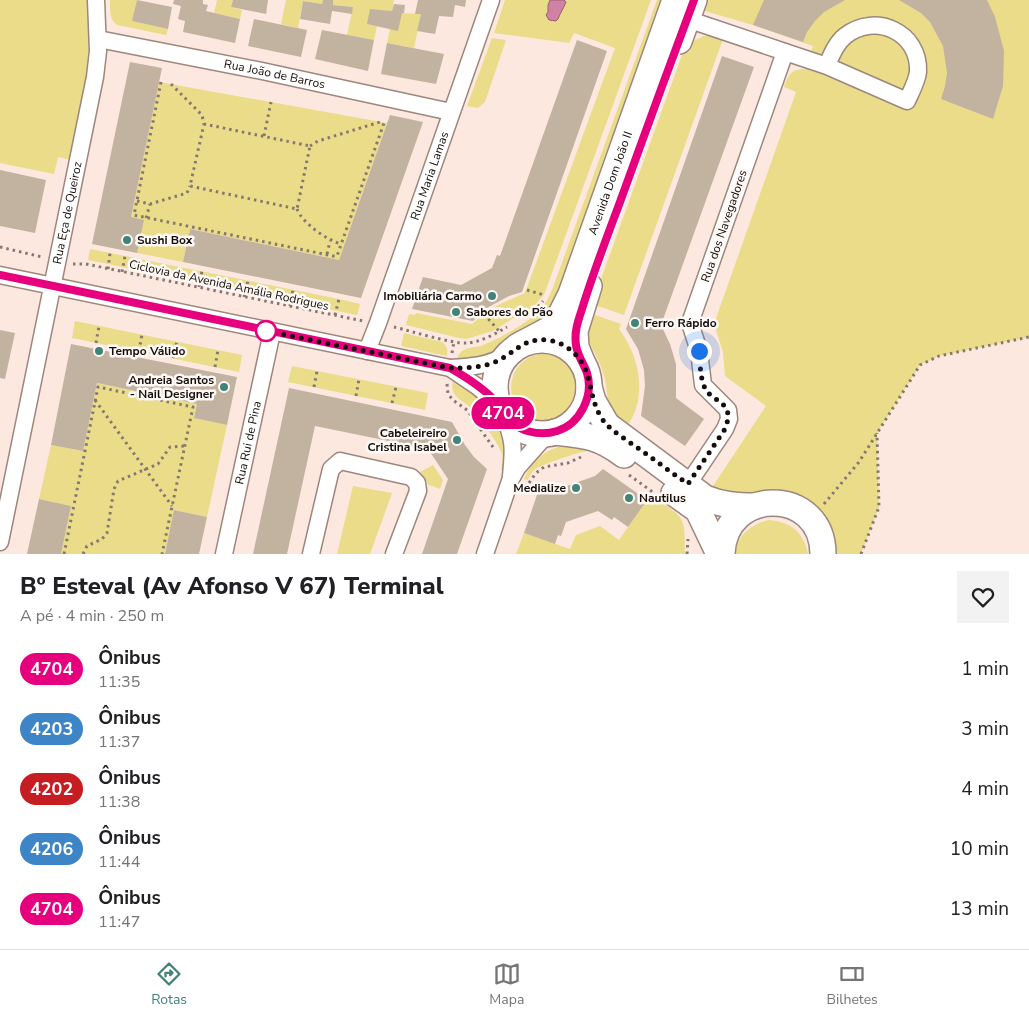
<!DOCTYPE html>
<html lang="pt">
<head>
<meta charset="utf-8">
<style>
  :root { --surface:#fff; --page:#f2f2f2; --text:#202124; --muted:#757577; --line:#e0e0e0; --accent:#418477 }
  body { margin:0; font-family:"Nunito Sans",sans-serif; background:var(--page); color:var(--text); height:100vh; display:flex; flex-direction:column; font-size:19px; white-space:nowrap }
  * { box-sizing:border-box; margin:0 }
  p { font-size:16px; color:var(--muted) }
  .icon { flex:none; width:28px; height:28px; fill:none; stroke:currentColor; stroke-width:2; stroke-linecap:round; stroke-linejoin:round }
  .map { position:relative; height:554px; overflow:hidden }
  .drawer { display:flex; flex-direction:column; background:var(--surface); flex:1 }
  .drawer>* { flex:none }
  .badge { padding:0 10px; border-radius:16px; font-size:18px; line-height:32px }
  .you { position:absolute; width:25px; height:25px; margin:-12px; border:4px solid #fff; border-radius:50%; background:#1a73e8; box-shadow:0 0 0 8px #1a73e833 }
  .map>.badge { position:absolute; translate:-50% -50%; box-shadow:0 0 0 2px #fff }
  .round { display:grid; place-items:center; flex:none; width:52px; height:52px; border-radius:0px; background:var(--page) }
  .headline { display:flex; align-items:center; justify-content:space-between; height:85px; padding:0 20px }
  h1 { font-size:24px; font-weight:800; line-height:38px }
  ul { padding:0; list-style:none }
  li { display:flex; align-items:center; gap:15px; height:60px; padding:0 20px }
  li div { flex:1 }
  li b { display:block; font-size:19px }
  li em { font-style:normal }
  li .badge { min-width:55px; font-weight:700; text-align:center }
  .tab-bar { display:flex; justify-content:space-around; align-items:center; height:70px; border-top:1px solid var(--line); background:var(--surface); font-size:14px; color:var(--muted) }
  .tab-bar a { display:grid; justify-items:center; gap:2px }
  .tab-bar .on { color:var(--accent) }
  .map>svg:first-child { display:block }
</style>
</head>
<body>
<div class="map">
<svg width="1029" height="554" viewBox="0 0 1029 554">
  <rect width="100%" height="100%" fill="#fce8df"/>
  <g fill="#eadc89">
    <path d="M 0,0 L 89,0 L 92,48 L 71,160 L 58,157 L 54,174 L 0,163 Z"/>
    <path d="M 110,0 L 137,0 L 133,21 L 168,29 L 166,35 L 117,25 C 109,19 110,10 110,0 Z"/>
    <path d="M 217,0 L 233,0 L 231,7 L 242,10 L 240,19 L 214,13 Z"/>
    <path d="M 286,0 L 323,0 L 322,4 L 303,1 L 298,28 L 281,24 Z"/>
    <path d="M 333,0 L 394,0 L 392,11 L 370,10 L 368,24 L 377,26 L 374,40 L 347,35 L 353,7 L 333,5 Z"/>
    <path d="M 505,0 L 651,0 L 544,295 L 530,310 L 512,319 L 493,331 L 466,339 L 459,338 L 406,325 L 409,314 L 415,315 L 416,313 L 472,324 L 488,311 L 502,303 L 525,293 L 615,48 L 574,33 L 569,43 L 494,33 Z"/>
    <path d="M 657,0 L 668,0 L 553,314 C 540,322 525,329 513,338 C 509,340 507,344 504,346 C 491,358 474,361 457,358 C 462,346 472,349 483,345 C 499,339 528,323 540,310 C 545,304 549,297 552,290 Z"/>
    <path d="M 701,0 L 1029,0 L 1029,337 L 939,356 L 920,365 L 877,433 L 879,507 L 861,554 L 823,554 L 808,516 L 705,498 L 766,406 L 725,376 L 723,352 L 714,324 L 796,92 L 784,87 C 788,75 791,69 805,69 L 813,46 L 753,25 L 698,9 Z"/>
    <path d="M 402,13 L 421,14 L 414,48 L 387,43 L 390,29 Z"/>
    <path d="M 704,36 L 711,36 L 723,39 L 624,315 L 592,304 L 686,44 Z"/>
    <path d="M 492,38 L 506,40 L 485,102 L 478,108 L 467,106 Z"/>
    <path d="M 159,82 L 387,123 L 339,260 L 190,229 L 183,262 L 137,253 L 131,217 Z"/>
    <path d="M 90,249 L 339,299 L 360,304 L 357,315 L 88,260 Z"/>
    <path d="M 589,313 L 621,324 L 619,329 C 640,357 648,398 627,426 C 601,405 611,398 603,372 C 594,345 583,345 589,313 Z"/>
    <path d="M 75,321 L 242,355 L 239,372 L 72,338 Z"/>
    <path d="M 404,333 L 442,342 C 447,346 448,349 447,356 L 401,346 Z"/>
    <circle cx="546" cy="388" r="35"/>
    <path d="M 292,366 L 428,393 L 425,410 L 288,382 Z"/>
    <path d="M 453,381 L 469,387 L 489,406 L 506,438 L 504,472 L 501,470 C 502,465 503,459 502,454 C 500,446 477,413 471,408 C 462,399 449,397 453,381 Z"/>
    <path d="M 97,383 L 197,404 L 194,418 L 227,425 L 207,517 L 175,510 L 165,554 L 61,554 L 71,506 L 39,499 L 51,445 L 83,451 Z"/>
    <path d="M 574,443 L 603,453 C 598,452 593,451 587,451 C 579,452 540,465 534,470 C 531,473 530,477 527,480 L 524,479 C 534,455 550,448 574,443 Z"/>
    <path d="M 433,465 L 443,480 L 440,489 L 427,484 L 428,483 L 420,472 Z"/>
    <path d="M 353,486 L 392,493 L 370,554 L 337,554 Z"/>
    <path d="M 650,495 C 659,502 677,510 682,521 C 686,530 684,544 685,554 L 516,554 L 524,533 L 570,549 L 576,535 L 600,526 L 619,540 Z"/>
    <path d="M 768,520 C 791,522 803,531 808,554 L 735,554 C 737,535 751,525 768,520 Z"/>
  </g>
  <path fill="#d182a4" stroke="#995f76" d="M 550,0 L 564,0 L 566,2 C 564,8 560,13 558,19 L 556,21 L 549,20 L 546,15 L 548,12 L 548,5 Z"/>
  <g fill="#c2b3a1">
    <path d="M 137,0 L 172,7 L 168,29 L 132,21 Z"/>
    <path d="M 174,0 L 203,0 L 203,4 L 208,5 L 206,11 L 240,19 L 235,43 L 183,32 L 185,21 L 178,19 L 181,6 L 173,4 Z"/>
    <path d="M 233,0 L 268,0 L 266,14 L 231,7 Z"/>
    <path d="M 323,0 L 333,0 L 333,5 L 353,7 L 352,14 L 332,11 L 330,24 L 300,19 L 303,1 L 322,4 Z"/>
    <path d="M 418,0 L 466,0 L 465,7 L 455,5 L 453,17 L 439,16 L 435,34 L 417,31 L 421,14 L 415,14 Z"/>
    <path d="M 764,0 L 845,0 L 824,12 L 815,21 L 807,32 L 803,42 L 753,25 Z"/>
    <path d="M 899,0 L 987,0 L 995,17 L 1004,51 L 1003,86 L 993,119 L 941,99 L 945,86 L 947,73 L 943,46 L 930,22 L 921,13 Z"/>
    <path d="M 394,4 L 405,5 L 404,13 L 402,13 L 398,31 L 367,24 L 370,9 L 392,11 Z"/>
    <path d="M 254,19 L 307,30 L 301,57 L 248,46 Z"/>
    <path d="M 322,30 L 374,40 L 368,71 L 315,59 Z"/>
    <path d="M 577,40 L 607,51 L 522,292 L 509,296 L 485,309 L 473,321 L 412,309 L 423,277 L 461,285 L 492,268 L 497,255 L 500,256 Z"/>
    <path d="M 387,43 L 444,54 L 436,84 L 381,74 Z"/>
    <path d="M 722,56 L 754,67 L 661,325 L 670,344 L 676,364 L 676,398 L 704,419 L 685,446 L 641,416 L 645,386 L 644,370 L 638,349 L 626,329 Z"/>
    <path d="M 130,62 L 162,68 L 131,217 L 144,220 L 137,253 L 92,244 Z"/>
    <path d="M 390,115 L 423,122 L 361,298 L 183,262 L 190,229 L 339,260 Z"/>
    <path d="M 0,170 L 46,180 L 35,233 L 0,226 Z"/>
    <path d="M 0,330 L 15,333 L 5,379 L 0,378 Z"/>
    <path d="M 71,344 L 237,377 L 227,425 L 194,418 L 197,404 L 97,383 L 83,451 L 51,445 Z"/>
    <path d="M 289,388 L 452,422 L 465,445 L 474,457 L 487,469 L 457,554 L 422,554 L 448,479 L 428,449 L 315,426 L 287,554 L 253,554 Z"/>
    <path d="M 603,469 L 647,500 L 628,527 L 614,517 L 612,520 L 598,511 L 566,522 L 561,536 L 558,535 L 555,544 L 524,533 L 539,489 L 552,490 L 564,487 L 595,476 Z"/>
    <path d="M 39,499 L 71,506 L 61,554 L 27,554 Z"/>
    <path d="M 174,510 L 207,517 L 199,554 L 165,554 Z"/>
  </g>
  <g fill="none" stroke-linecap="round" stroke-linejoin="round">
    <defs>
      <g id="street">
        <path d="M 687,19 L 785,52 L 690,323 L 699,351 L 703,385 L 728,410 L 729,419 L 725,429 L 688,484"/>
        <path id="s1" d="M 98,39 L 262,71 L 451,112"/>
        <path d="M 785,52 L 827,66 L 907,101 C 911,92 917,81 918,72 C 920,32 875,12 845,36 C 836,43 831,55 827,66"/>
        <path d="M 0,275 L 450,368 C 472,367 488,366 508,354"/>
        <path id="s2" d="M 367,351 L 378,323 L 491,0"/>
        <path d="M 450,368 L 478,387 L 498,404"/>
        <path d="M 503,413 C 514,440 514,447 511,476"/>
        <path id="s3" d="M 0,542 L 95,77 L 98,51 L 96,0"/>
        <path id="s4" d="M 224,554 L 272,332"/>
        <path d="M 311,554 L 331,469 L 340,461 L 411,477 L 417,483 L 418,491 L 394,554"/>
        <path d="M 485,554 L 510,481 L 517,468 L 548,433"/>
      </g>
      <g id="primary">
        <path d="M 679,41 L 694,0"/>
        <circle cx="542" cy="387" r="47"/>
        <path id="s5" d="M 518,346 L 550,329 L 558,320 L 571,294 L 675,0"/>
        <path d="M 582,362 L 576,347 L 575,331 L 589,286"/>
        <path d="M 589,387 L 593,401 L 607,425 L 705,498 C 722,505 737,506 755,506"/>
        <path d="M 555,432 C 585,435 599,436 624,455"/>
        <path d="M 674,493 L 698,510 L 719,554"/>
        <path d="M 722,554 C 724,486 823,486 823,554"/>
      </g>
    </defs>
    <use href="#street" stroke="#9d877d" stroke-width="19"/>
    <use href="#primary" stroke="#9d877d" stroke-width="28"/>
    <g stroke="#857871" stroke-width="3" stroke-dasharray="2.5 4" stroke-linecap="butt">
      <path d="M 161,82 L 134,215 L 333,256 L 337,256 L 384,123"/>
      <path d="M 171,84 L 202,115 L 204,124 L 190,186 L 297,209 L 310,146 L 204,124"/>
      <path d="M 264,136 L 271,102"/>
      <path d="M 310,146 L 318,141 L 380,122"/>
      <path d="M 137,201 L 150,204 L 187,193 L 190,186"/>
      <path d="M 297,209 C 302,223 327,240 341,244"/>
      <path d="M 146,218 L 150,204"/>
      <path d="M 0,247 L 42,257"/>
      <path d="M 327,254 L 330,241"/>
      <path d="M 73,264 L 86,264 L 363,321"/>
      <path d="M 108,269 L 110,253"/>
      <path d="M 122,272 L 125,256"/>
      <path d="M 199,287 L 202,271"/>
      <path d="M 527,290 L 544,295"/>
      <path d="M 244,297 L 248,281"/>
      <path d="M 290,306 L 293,290"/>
      <path d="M 484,314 L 499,331"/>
      <path d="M 335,315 L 339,299"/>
      <path d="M 528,315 L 536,309 L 543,301"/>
      <path d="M 394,327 C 411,331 452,344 467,343 C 481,342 495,334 507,327"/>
      <path d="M 96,343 L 99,326"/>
      <path d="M 139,351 L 142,334"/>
      <path d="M 452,353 L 454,342"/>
      <path d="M 173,358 L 177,341"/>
      <path d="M 215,367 L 218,350"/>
      <path d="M 447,384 L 448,394 L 453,400 L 467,410 L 495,450"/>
      <path d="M 314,387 L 317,371"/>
      <path d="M 356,396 L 359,379"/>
      <path d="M 95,400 L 172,506"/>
      <path d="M 392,403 L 396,387"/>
      <path d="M 629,475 L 654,493"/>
      <path d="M 529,483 L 536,473 L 544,467 L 568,463 L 581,457"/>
      <path d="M 824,504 L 859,462 L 920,365 L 939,356 L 1029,337"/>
      <path d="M 64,554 L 98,387 L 193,407 L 162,554"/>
      <path d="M 83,554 L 87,546 L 102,539 L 107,533 L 114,489 L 118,481 L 158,464 L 170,447 L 185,446"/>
      <path d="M 687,554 L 688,539"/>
      <path d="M 861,554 L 879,507 L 877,433"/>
    </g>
    <use href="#street" stroke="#fff" stroke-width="16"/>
    <use href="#primary" stroke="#fff" stroke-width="25"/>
  </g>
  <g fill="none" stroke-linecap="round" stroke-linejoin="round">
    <defs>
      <path id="line" d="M 0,275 L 450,368 C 466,377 485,389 498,404 C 501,408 503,413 506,417 C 518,431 539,437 557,431 C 580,424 594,396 587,373 C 584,364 577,355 576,345 C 574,332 578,321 582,309 C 593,273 607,237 620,202 C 644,135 669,67 694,0"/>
    </defs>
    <use href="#line" stroke="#fff" stroke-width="11"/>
    <use href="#line" stroke="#e6007e" stroke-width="8"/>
    <path stroke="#150e0a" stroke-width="5" stroke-dasharray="0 9" d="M 266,331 L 450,368 C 464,368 481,368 495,362 C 514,354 522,338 546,340 C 564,341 582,356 587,374 C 592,389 592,402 601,417 C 608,429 621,436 632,444 C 651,457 669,471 688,484 L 725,429 C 737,398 709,405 703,383 C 700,373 700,361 699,351"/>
  </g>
  <g fill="#418477" stroke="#fef9f6" stroke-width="2">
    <circle cx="127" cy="240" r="5"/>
    <circle cx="492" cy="296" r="5"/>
    <circle cx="456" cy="312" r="5"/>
    <circle cx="635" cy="323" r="5"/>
    <circle cx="99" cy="351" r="5"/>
    <circle cx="224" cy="387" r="5"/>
    <circle cx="457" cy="440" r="5"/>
    <circle cx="576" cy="488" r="5"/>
    <circle cx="629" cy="498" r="5"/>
  </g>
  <circle fill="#fff" stroke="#e6007e" stroke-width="2.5" cx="266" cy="331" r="10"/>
  <g text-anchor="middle" stroke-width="5" stroke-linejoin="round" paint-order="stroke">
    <g font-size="12" fill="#150e0a" stroke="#fef9f6">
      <text dy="4" stroke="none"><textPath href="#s1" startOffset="180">Rua João de Barros</textPath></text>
      <text dy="4" stroke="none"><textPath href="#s2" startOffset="186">Rua Maria Lamas</textPath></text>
      <text dy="4" stroke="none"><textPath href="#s5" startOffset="195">Avenida Dom João II</textPath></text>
      <text dy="4" stroke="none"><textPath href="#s3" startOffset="336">Rua Eça de Queiroz</textPath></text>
      <text transform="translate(724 226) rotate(-71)" y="4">Rua dos Navegadores</text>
      <text transform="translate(229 285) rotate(12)" y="4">Ciclovia da Avenida Amália Rodrigues</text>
      <text dy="4" stroke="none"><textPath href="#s4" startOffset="114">Rua Rui de Pina</textPath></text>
    </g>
    <g font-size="12" font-weight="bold" fill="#150e0a" stroke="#fef9f6" text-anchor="start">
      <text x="137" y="244">Sushi Box</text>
      <text x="482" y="300" text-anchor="end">Imobiliária Carmo</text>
      <text x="466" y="316">Sabores do Pão</text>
      <text x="645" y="327">Ferro Rápido</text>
      <text x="109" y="355">Tempo Válido</text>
      <text x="214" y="384" text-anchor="end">Andreia Santos<tspan x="214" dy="14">- Nail Designer</tspan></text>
      <text x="447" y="437" text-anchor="end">Cabeleireiro<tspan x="447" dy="14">Cristina Isabel</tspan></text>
      <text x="566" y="492" text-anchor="end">Medialize</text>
      <text x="639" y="502">Nautilus</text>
    </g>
  </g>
</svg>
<div class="you" style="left:699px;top:351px"></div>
<b class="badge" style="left:503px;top:413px;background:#e6007e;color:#fff">4704</b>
</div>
<section class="drawer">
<div class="headline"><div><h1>Bº Esteval (Av Afonso V 67) Terminal</h1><p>A pé · 4 min · 250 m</p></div><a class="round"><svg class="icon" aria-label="heart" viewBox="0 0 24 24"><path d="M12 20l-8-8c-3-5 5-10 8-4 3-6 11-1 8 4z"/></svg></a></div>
<ul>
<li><span class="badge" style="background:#e6007e;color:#fff">4704</span><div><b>Ônibus</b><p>11:35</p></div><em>1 min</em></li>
<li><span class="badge" style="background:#3d85c6;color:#fff">4203</span><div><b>Ônibus</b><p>11:37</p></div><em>3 min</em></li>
<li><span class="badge" style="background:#c61d23;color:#fff">4202</span><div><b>Ônibus</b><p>11:38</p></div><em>4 min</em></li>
<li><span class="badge" style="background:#3d85c6;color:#fff">4206</span><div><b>Ônibus</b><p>11:44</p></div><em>10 min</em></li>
<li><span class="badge" style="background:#e6007e;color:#fff">4704</span><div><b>Ônibus</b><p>11:47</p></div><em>13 min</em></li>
</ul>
</section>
<nav class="tab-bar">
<a class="on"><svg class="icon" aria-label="directions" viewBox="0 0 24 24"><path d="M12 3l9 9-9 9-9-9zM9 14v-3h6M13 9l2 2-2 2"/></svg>Rotas</a>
<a><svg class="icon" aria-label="map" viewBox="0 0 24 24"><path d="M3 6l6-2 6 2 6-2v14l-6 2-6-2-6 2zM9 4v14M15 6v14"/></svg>Mapa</a>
<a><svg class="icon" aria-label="tickets" viewBox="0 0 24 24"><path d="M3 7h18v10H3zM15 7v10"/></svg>Bilhetes</a>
</nav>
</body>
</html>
